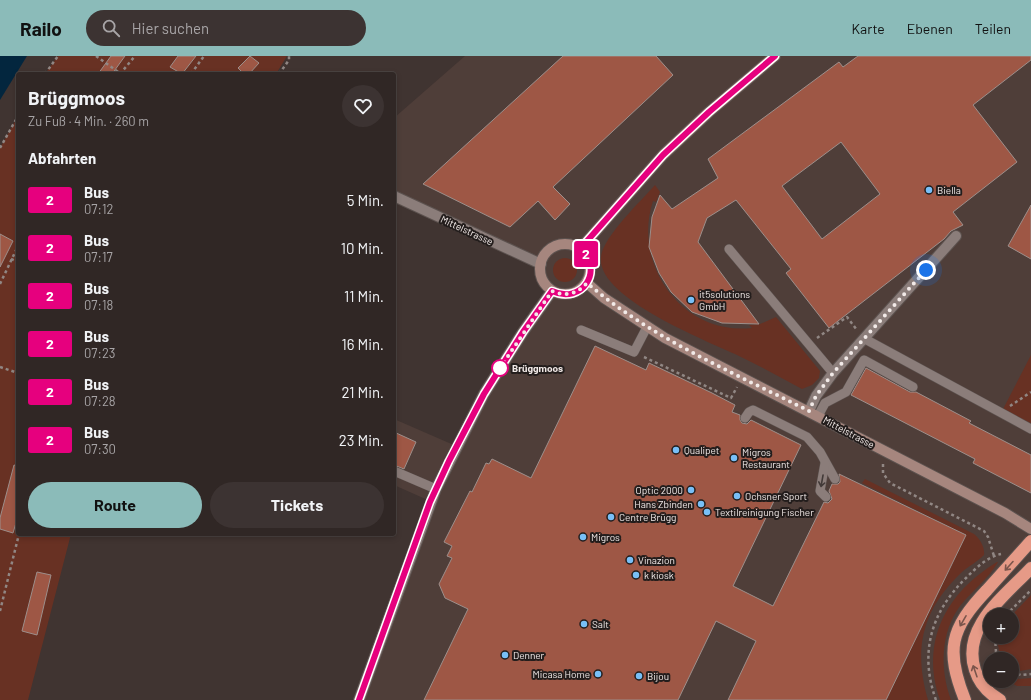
<!DOCTYPE html>
<html lang="de">
<head>
<meta charset="utf-8">
<style>
  :root { --surface:#302725; --page:#3c3332; --text:#f1f3f6; --muted:#a8a5a7; --line:#4b4442; --accent:#8bbbb9 }
  body { margin:0; font-family:Barlow,sans-serif; background:var(--page); color:var(--text); height:100vh; display:flex; flex-direction:column; font-size:15px; white-space:nowrap }
  * { box-sizing:border-box; margin:0 }
  p { font-size:13px; color:var(--muted) }
  .icon { flex:none; width:22px; height:22px; fill:none; stroke:currentColor; stroke-width:2; stroke-linecap:round; stroke-linejoin:round }
  .map { position:relative; flex:1; overflow:hidden }
  .details { position:absolute; left:16px; top:16px; width:380px; height:464px; display:flex; flex-direction:column; background:var(--surface); border-radius:4px; box-shadow:0 2px 6px #0003,0 0 0 1px var(--line) }
  .details>* { flex:none }
  .badge { padding:0 8px; border-radius:3px; font-size:14px; line-height:26px }
  .fabs { position:absolute; left:983px; top:552px; display:grid; gap:8px }
  .fabs a { display:grid; place-items:center; width:36px; height:36px; border-radius:50%; background:var(--surface); box-shadow:0 2px 6px #0003,0 0 0 1px var(--line); font-size:20px }
  .you { position:absolute; width:20px; height:20px; margin:-10px; border:3px solid #fff; border-radius:50%; background:#1a73e8; box-shadow:0 0 0 6px #1a73e833 }
  .map>.badge { position:absolute; translate:-50% -50%; box-shadow:0 0 0 2px #fff }
  h2 { padding:0 12px; font-size:15px; line-height:36px }
  .round { display:grid; place-items:center; flex:none; width:42px; height:42px; border-radius:21px; background:var(--page) }
  .summary { display:flex; align-items:center; justify-content:space-between; height:68px; padding:0 12px }
  h1 { font-size:19px; font-weight:700; line-height:30px }
  .button { display:flex; gap:8px; margin-top:auto; padding:8px 12px }
  .button a { flex:1; height:46px; border-radius:24px; background:var(--accent); color:#111; font-size:16px; font-weight:700; line-height:46px; text-align:center }
  .button a+a { background:var(--page); color:var(--text) }
  ul { padding:0; list-style:none }
  li { display:flex; align-items:center; gap:12px; height:48px; padding:0 12px }
  li div { flex:1 }
  li b { display:block; font-size:15px }
  li em { font-style:normal }
  li .badge { min-width:44px; font-weight:700; text-align:center }
  header { display:flex; align-items:center; gap:24px; box-sizing:border-box; height:56px; padding:0 20px; background:var(--accent); color:#111 }
  header strong { font-size:19px }
  nav { display:flex; gap:22px; margin-inline-start:auto; font-size:14px }
  .search { width:280px; height:36px; background:var(--page); display:flex; align-items:center; gap:10px; box-sizing:border-box; padding:0 14px; border-radius:22px; color:var(--muted); font-size:15px }
  .map>svg:first-child { display:block }
</style>
</head>
<body>
<header>
<strong>Railo</strong>
<div class="search"><svg class="icon" aria-label="search" viewBox="0 0 24 24"><circle cx="10" cy="10" r="6"/><path d="M15 15l6 6"/></svg>Hier suchen</div>
<nav><a>Karte</a><a>Ebenen</a><a>Teilen</a></nav>
</header>
<div class="map">
<svg width="1031" height="644" viewBox="0 0 1031 644">
  <rect width="100%" height="100%" fill="#403431"/>
  <path fill="#4f3e39" fill-rule="evenodd" d="M 465,0 L 1031,0 L 1031,644 L 359,644 L 430,445 L 394,429 L 394,363 L 456,390 L 552,235 L 541,222 L 540,208 L 394,140 L 394,62 ZM 990,559 L 1012,559 L 1012,581 L 990,581 ZM 990,603 L 1012,603 L 1012,625 L 990,625 Z"/>
  <g fill="#683123">
    <path d="M 58,0 L 287,0 L 276,18 L 45,18 Z"/>
    <path d="M 18,60 L 18,478 L 71,478 L 28,644 L 0,644 L 0,92 Z"/>
    <path d="M 655,129 L 660,136 L 656,146 L 653,145 C 632,208 682,280 752,272 L 749,269 L 760,268 L 776,261 L 820,315 L 819,322 L 812,329 L 802,333 C 780,321 758,309 735,298 C 705,284 596,241 601,201 C 603,181 641,145 655,129 Z"/>
    <circle cx="565" cy="214" r="12"/>
    <path d="M 1031,299 L 1031,373 L 1001,357 Z"/>
    <path d="M 865,423 L 974,478 C 980,483 985,491 984,499 C 977,506 969,510 962,516 C 922,554 913,592 928,644 L 886,644 L 966,479 L 862,427 Z"/>
    <path d="M 997,506 L 998,506 C 988,523 972,535 960,550 C 940,577 940,614 951,644 L 940,644 C 920,585 946,537 997,506 Z"/>
    <path d="M 1031,539 L 1031,613 L 1020,615 L 1012,611 L 1012,603 L 1003,603 C 999,596 997,589 998,581 L 1012,581 L 1012,559 Z"/>
    <path d="M 1012,620 L 1019,623 L 1031,622 L 1031,630 L 1017,630 L 1008,625 L 1012,625 Z"/>
  </g>
  <path fill="#03263e" d="M 0,0 L 27,0 L 0,44 Z"/>
  <g fill="#9e5745" stroke="#9d8f8b" fill-rule="evenodd">
    <path d="M 111,0 L 125,0 L 112,18 L 98,18 Z"/>
    <path d="M 178,0 L 196,0 L 182,18 L 170,11 Z"/>
    <path d="M 250,0 L 259,7 L 249,18 L 244,18 L 238,12 Z"/>
    <path d="M 563,0 L 656,0 L 673,19 L 553,131 L 570,148 L 555,164 L 538,145 L 510,171 L 423,128 Z"/>
    <path d="M 858,0 L 1031,0 L 1031,4 L 973,49 L 1017,106 L 953,156 L 963,169 L 951,175 L 944,183 L 829,272 L 786,217 L 791,213 L 736,144 L 707,162 L 698,186 L 759,268 L 722,267 L 692,256 L 671,236 L 659,217 L 649,191 L 652,161 L 660,139 L 672,153 L 718,122 L 708,103 L 839,6 L 843,11 ZM 841,86 L 880,138 L 822,183 L 782,130 Z"/>
    <path d="M 1031,149 L 1031,203 L 1008,190 Z"/>
    <path d="M 0,178 L 13,185 L 0,211 Z"/>
    <path d="M 595,290 L 646,314 L 649,307 L 712,337 L 735,349 L 732,356 L 740,359 L 740,364 L 742,367 L 747,368 L 751,364 L 801,389 L 733,530 L 773,550 L 824,446 L 828,447 L 832,443 L 829,435 L 832,428 L 838,428 L 840,426 L 839,418 L 966,479 L 886,644 L 728,644 L 756,585 L 716,565 L 678,644 L 424,644 L 468,553 L 445,542 L 439,528 L 452,502 L 447,500 L 452,490 L 444,486 L 470,435 L 472,436 L 486,407 L 489,408 L 492,403 L 531,422 Z"/>
    <path d="M 866,312 L 910,336 L 916,336 L 971,365 L 969,367 L 1031,399 L 1031,437 L 973,407 L 975,403 L 851,339 Z"/>
    <path d="M 394,376 L 416,386 L 404,413 L 394,409 Z"/>
    <path d="M 14,409 L 18,410 L 18,460 L 13,477 L 0,473 L 0,462 Z"/>
    <path d="M 37,516 L 51,519 L 37,579 L 22,575 Z"/>
  </g>
  <g fill="none" stroke-linecap="round" stroke-linejoin="round">
    <defs>
      <g id="service">
        <path d="M 729,193 L 833,317"/>
        <path d="M 581,274 L 634,296 L 647,271"/>
        <path d="M 865,283 L 1031,373"/>
        <path d="M 818,360 L 825,347 L 846,336 L 864,304 L 913,331"/>
        <path d="M 745,362 L 749,356 L 753,354 L 807,381 L 820,396 L 835,423"/>
        <path d="M 825,407 L 820,435 L 826,441"/>
        <path d="M 394,415 L 436,433"/>
      </g>
      <g id="minor">
        <path d="M 394,140 L 541,208"/>
        <path d="M 809,355 L 816,340 L 833,317 L 956,180"/>
      </g>
      <path id="tertiary" d="M 359,644 L 436,433 L 484,338 L 523,276 L 552,235"/>
      <g id="secondary">
        <circle cx="565" cy="213" r="25"/>
        <path d="M 580,193 L 663,99 L 709,56 L 775,0"/>
        <path d="M 587,227 L 604,242 L 665,282 L 1005,457 L 1031,473"/>
      </g>
      <g id="motorway">
        <path d="M 965,644 C 945,594 950,573 987,534"/>
        <path d="M 1000,644 C 988,637 979,627 975,614 C 961,571 1005,540 1031,512"/>
      </g>
    </defs>
    <use href="#service" stroke="#5c524f" stroke-width="10"/>
    <use href="#minor" stroke="#5c524f" stroke-width="12"/>
    <use href="#tertiary" stroke="#5c524f" stroke-width="12"/>
    <use href="#secondary" stroke="#5c524f" stroke-width="12"/>
    <use href="#motorway" stroke="#5c524f" stroke-width="14"/>
    <g stroke="#918784" stroke-width="2.5" stroke-dasharray="3 3" stroke-linecap="butt">
      <path d="M 96,0 L 121,18"/>
      <path d="M 45,18 L 58,0"/>
      <path d="M 120,18 L 135,0"/>
      <path d="M 191,18 L 204,0"/>
      <path d="M 279,18 L 289,4 L 289,0"/>
      <path d="M 0,92 L 18,60"/>
      <path d="M 11,203 L 18,206"/>
      <path d="M 0,228 L 18,190"/>
      <path d="M 817,282 L 847,261 L 857,274"/>
      <path d="M 644,301 L 731,342 L 737,331"/>
      <path d="M 0,311 L 18,317"/>
      <path d="M 1010,350 L 1031,336"/>
      <path d="M 883,408 L 883,417 L 890,427 L 984,475 L 988,481 L 994,500"/>
      <path d="M 0,555 L 19,478"/>
      <path d="M 1006,559 L 1030,535"/>
      <path d="M 995,581 L 996,596 L 999,603"/>
      <path d="M 1012,616 L 1021,619 L 1031,618"/>
      <path d="M 936,644 C 919,597 931,556 966,522 C 976,512 987,501 1001,498"/>
    </g>
    <use href="#service" stroke="#8b7d7a" stroke-width="9"/>
    <use href="#minor" stroke="#8b7d7a" stroke-width="10"/>
    <use href="#tertiary" stroke="#8b7d7a" stroke-width="10"/>
    <use href="#secondary" stroke="#a6867e" stroke-width="10"/>
    <use href="#motorway" stroke="#e69a87" stroke-width="12"/>
    <defs>
      <path id="motorway-bridge" d="M 987,534 L 1031,485"/>
    </defs>
    <use href="#motorway-bridge" stroke="#5c524f" stroke-width="14" stroke-linecap="butt"/>
    <use href="#motorway-bridge" stroke="#e69a87" stroke-width="12"/>
  </g>
  <defs><path id="oneway-shaft" d="M-6 0H5M1.5-3L5.5 0L1.5 3" fill="none" stroke-width="1.6" stroke-linecap="round" stroke-linejoin="round"/></defs>
  <use stroke="#423a38" href="#oneway-shaft" transform="translate(822 425) rotate(100)"/>
  <g stroke="#7b554c">
    <use href="#oneway-shaft" transform="translate(1009 510) rotate(132)"/>
    <use href="#oneway-shaft" transform="translate(963 565) rotate(120)"/>
    <use href="#oneway-shaft" transform="translate(975 615) rotate(-109)"/>
  </g>
  <g fill="none" stroke-linecap="round" stroke-linejoin="round">
    <defs>
      <path id="line" d="M 359,644 L 430,446 L 449,405 L 484,338 L 523,276 L 552,235 C 582,249 605,214 580,193 L 663,99 L 709,56 L 775,0"/>
    </defs>
    <use href="#line" stroke="#fff" stroke-width="9"/>
    <use href="#line" stroke="#e6007e" stroke-width="6"/>
    <path stroke="#f2eae8" stroke-width="4" stroke-dasharray="0 7.2" d="M 500,312 L 552,235 C 566,241 577,238 587,227 C 651,282 734,317 809,355 L 816,340 L 833,317 L 926,214"/>
  </g>
  <g fill="#78bff7" stroke="#231d1c" stroke-width="1.5">
    <circle cx="929" cy="134" r="4"/>
    <circle cx="691" cy="244" r="4"/>
    <circle cx="676" cy="394" r="4"/>
    <circle cx="734" cy="402" r="4"/>
    <circle cx="691" cy="434" r="4"/>
    <circle cx="737" cy="440" r="4"/>
    <circle cx="701" cy="448" r="4"/>
    <circle cx="707" cy="456" r="4"/>
    <circle cx="611" cy="461" r="4"/>
    <circle cx="583" cy="481" r="4"/>
    <circle cx="630" cy="504" r="4"/>
    <circle cx="636" cy="519" r="4"/>
    <circle cx="584" cy="568" r="4"/>
    <circle cx="505" cy="599" r="4"/>
    <circle cx="598" cy="618" r="4"/>
    <circle cx="639" cy="620" r="4"/>
  </g>
  <circle fill="#fff" stroke="#e6007e" stroke-width="2" cx="500" cy="312" r="8"/>
  <g text-anchor="middle" stroke-width="4" stroke-linejoin="round" paint-order="stroke">
    <g font-size="10" fill="#f2eae8" stroke="#231d1c" text-anchor="start">
      <text x="937" y="138">Biella</text>
      <text x="699" y="242">it5solutions<tspan x="699" dy="12">GmbH</tspan></text>
      <text x="684" y="398">Qualipet</text>
      <text x="742" y="400">Migros<tspan x="742" dy="12">Restaurant</tspan></text>
      <text x="683" y="438" text-anchor="end">Optic 2000</text>
      <text x="745" y="444">Ochsner Sport</text>
      <text x="693" y="452" text-anchor="end">Hans Zbinden</text>
      <text x="715" y="460">Textilreinigung Fischer</text>
      <text x="619" y="465">Centre Brügg</text>
      <text x="591" y="485">Migros</text>
      <text x="638" y="508">Vinazion</text>
      <text x="644" y="523">k kiosk</text>
      <text x="592" y="572">Salt</text>
      <text x="513" y="603">Denner</text>
      <text x="590" y="622" text-anchor="end">Micasa Home</text>
      <text x="647" y="624">Bijou</text>
    </g>
    <g font-size="10" fill="#f2eae8" stroke="#231d1c">
      <text transform="translate(467 174) rotate(25)" y="4">Mittelstrasse</text>
      <text transform="translate(849 376) rotate(28)" y="4">Mittelstrasse</text>
    </g>
    <g font-size="10" font-weight="bold" fill="#f2eae8" stroke="#231d1c" text-anchor="start">
      <text x="512" y="316">Brüggmoos</text>
    </g>
  </g>
</svg>
<div class="fabs">
<a>+</a>
<a>−</a>
</div>
<div class="you" style="left:926px;top:214px"></div>
<b class="badge" style="left:586px;top:198px;background:#e6007e;color:#fff">2</b>
<section class="details">
<div class="summary"><div><h1>Brüggmoos</h1><p>Zu Fuß · 4 Min. · 260 m</p></div><a class="round"><svg class="icon" aria-label="heart" viewBox="0 0 24 24"><path d="M12 20l-8-8c-3-5 5-10 8-4 3-6 11-1 8 4z"/></svg></a></div>
<h2>Abfahrten</h2>
<ul>
<li><span class="badge" style="background:#e6007e;color:#fff">2</span><div><b>Bus</b><p>07:12</p></div><em>5 Min.</em></li>
<li><span class="badge" style="background:#e6007e;color:#fff">2</span><div><b>Bus</b><p>07:17</p></div><em>10 Min.</em></li>
<li><span class="badge" style="background:#e6007e;color:#fff">2</span><div><b>Bus</b><p>07:18</p></div><em>11 Min.</em></li>
<li><span class="badge" style="background:#e6007e;color:#fff">2</span><div><b>Bus</b><p>07:23</p></div><em>16 Min.</em></li>
<li><span class="badge" style="background:#e6007e;color:#fff">2</span><div><b>Bus</b><p>07:28</p></div><em>21 Min.</em></li>
<li><span class="badge" style="background:#e6007e;color:#fff">2</span><div><b>Bus</b><p>07:30</p></div><em>23 Min.</em></li>
</ul>
<div class="button"><a>Route</a><a>Tickets</a></div>
</section>
</div>
</body>
</html>
